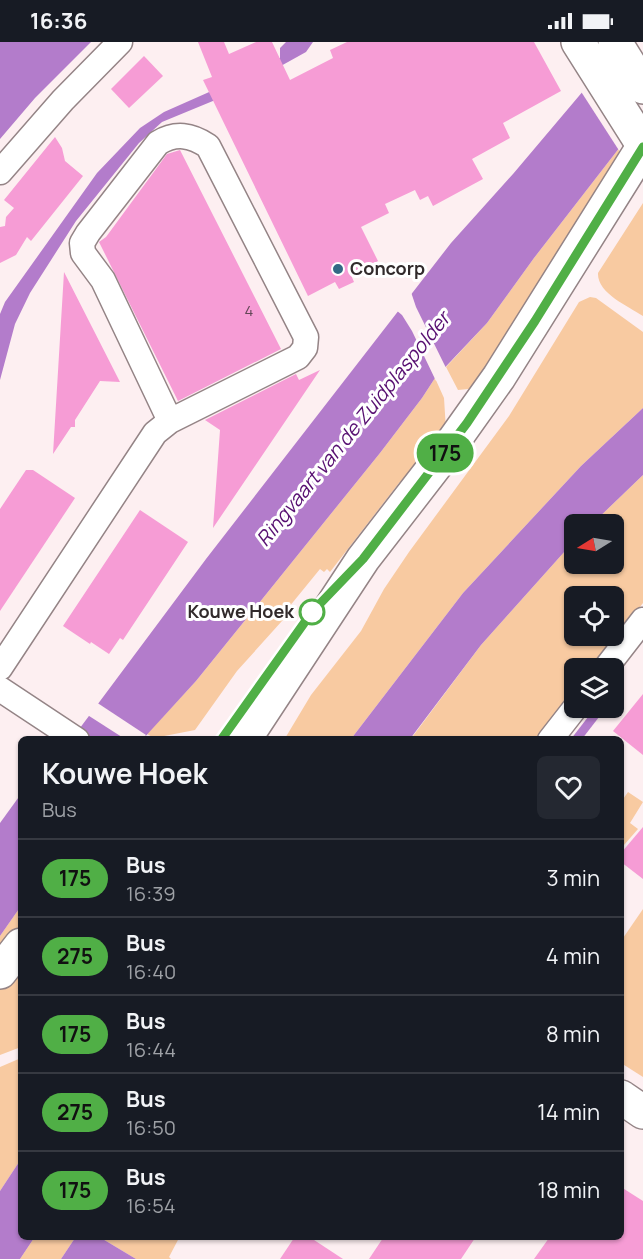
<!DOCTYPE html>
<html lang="en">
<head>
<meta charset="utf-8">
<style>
  :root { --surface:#171b24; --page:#242831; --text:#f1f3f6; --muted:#9ea1a6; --line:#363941 }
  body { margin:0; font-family:Manrope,sans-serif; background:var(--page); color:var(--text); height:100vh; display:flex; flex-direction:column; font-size:22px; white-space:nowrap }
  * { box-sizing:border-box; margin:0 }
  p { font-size:20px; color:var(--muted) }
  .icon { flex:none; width:33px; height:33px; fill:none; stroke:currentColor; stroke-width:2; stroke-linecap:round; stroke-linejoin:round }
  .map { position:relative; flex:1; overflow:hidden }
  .drawer { position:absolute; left:18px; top:694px; width:606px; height:504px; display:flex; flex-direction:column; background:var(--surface); border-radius:9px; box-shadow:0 2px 4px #0004 }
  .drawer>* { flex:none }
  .badge { padding:0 12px; border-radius:20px; font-size:21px; line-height:39px }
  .needle { width:39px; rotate:259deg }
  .controls { position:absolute; left:564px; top:472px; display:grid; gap:12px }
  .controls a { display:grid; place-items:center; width:60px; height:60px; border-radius:9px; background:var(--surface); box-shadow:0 2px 4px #0004; font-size:30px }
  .map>.badge { position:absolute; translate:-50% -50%; box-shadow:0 0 0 3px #fff }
  .round { display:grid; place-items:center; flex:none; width:63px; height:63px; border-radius:9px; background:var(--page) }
  .headline { display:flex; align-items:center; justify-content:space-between; height:102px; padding:0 24px }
  h1 { font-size:28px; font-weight:700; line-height:45px }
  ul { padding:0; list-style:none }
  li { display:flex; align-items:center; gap:18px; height:78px; padding:0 24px; border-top:2px solid var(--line) }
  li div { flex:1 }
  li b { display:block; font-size:22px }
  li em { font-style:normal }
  li .badge { min-width:66px; font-weight:700; text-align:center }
  .status { display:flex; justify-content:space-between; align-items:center; height:42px; padding:0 30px; background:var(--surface); direction:ltr }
  .status svg { height:16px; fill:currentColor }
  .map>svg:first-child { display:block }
</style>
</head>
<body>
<div class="status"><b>16:36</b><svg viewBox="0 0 49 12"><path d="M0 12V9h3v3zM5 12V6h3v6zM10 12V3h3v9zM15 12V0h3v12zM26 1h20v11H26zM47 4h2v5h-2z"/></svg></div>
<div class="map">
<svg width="643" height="1217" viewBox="0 0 643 1217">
  <rect width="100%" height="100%" fill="#fdeff1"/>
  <g fill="#f8caa1" fill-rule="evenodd">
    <path d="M 620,105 L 624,115 L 478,346 L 458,348 L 446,325 L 487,281 L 534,216 Z"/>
    <path d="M 643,161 L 643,274 C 628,264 597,251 598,231 Z"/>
    <path d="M 590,255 L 596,256 L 643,290 L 643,366 L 581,424 L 463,551 L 351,697 L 284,698 L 311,653 L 361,589 L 384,547 L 409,510 L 509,374 L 579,260 Z"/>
    <path d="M 435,336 L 444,356 L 446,388 L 429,412 L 399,441 L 330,530 L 327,527 L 324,530 L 320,527 L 289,565 L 291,569 L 237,629 L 195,688 L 154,696 L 147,692 L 196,639 L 380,411 L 422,356 Z"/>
    <path d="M 643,433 L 643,561 L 592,627 L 574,627 L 574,649 L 537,697 L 410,698 L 481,603 L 574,499 L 574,522 L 614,522 L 614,483 L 591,483 ZM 574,555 L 614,555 L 614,594 L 574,594 Z"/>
    <path d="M 628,750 L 643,760 L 630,781 L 638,787 L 624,803 L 621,801 L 621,760 Z"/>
    <path d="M 21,864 L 21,888 L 0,912 L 0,894 Z"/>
    <path d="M 643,867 L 643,1035 L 621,1021 L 621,899 Z"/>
    <path d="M 21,920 L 21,1005 L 0,1013 L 0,947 Z"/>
    <path d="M 21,1016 L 21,1117 L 0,1149 L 0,1025 Z"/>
    <path d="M 34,1196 L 75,1196 L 61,1217 L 20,1217 Z"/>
    <path d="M 101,1196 L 179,1196 L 169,1215 L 171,1217 L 136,1217 Z"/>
  </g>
  <g fill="#b37ccb">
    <path d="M 0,0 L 91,0 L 35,56 L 0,97 Z"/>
    <path d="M 286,0 L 313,0 L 306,10 L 279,25 L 225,54 L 162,80 L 139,101 L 76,179 L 30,251 L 15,282 L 0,338 L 0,272 L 5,260 L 97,131 L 140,86 L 164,70 L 225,43 L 280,16 L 280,6 Z"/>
    <path d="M 584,48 L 620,105 L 534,216 L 487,281 L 435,336 L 422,356 L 380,411 L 196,639 L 143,697 L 71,698 L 206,517 L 451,201 L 513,132 Z"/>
    <path d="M 643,366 L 643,433 L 591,483 L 574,483 L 574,499 L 481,603 L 410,697 L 351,697 L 463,551 L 581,424 Z"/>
    <path d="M 595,666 L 606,666 L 582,697 L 571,697 Z"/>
    <path d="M 21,752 L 21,864 L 0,894 L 0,781 Z"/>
    <path d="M 21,1117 L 21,1196 L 34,1196 L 20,1217 L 0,1217 L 0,1149 Z"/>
    <path d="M 75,1196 L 101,1196 L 136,1217 L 61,1217 Z"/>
  </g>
  <g fill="#fdeff1">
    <path d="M 584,45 L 623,103 L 620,110 L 580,48 Z"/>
    <path d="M 413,246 L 411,250 L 416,265 L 447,328 L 436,339 L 412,289 L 402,273 L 396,268 Z"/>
    <path d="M 96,660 L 146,693 L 143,697 L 125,697 L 86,672 Z"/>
  </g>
  <g fill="#f69cd5">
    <path d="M 198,0 L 224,0 L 229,12 L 256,0 L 272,0 L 290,38 L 333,16 L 330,8 L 347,0 L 534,0 L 561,49 L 503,81 L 510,96 L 472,117 L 483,137 L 433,164 L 428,154 L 420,158 L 415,148 L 385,162 L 389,171 L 361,185 L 378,219 L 351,233 L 354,240 L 339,247 L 335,240 L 308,254 L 203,38 L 212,35 Z"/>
    <path d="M 144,14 L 163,34 L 129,66 L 111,47 Z"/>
    <path d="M 55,95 L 62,106 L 65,119 L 83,134 L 31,199 L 27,195 L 16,213 L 0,221 L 0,185 L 5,184 L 6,175 L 14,166 L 4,158 Z"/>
    <path d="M 180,108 L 281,307 L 178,359 L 99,200 L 106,195 L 167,112 Z"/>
    <path d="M 64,230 L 120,340 L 100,339 L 75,378 L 75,385 L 71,385 L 53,412 Z"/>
    <path d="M 320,328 L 213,486 L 220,388 L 205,378 L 296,332 L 299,338 Z"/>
    <path d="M 26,428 L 33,428 L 75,456 L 0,569 L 0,467 Z"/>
    <path d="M 140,468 L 188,500 L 123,598 L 120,596 L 109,612 L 91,600 L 90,602 L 63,584 Z"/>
    <path d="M 643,652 L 643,713 L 613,689 Z"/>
    <path d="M 643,785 L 643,837 L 621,820 L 621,811 Z"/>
    <path d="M 621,1145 L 643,1159 L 643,1217 L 534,1217 L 549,1196 L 621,1196 Z"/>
    <path d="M 294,1196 L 311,1196 L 343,1217 L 280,1217 Z"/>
    <path d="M 383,1196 L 475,1196 L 461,1217 L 369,1217 Z"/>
  </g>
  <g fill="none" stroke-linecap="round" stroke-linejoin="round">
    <defs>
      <g id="minor">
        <path d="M 0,130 L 63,58 L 120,0"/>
        <path d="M 0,626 L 155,391 L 170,379 L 298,315 L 305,306 L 306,295 L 208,104 C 191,93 176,90 158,101 L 88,191 L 82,201 L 83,211 L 103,238 L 170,379"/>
        <path d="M 605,627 L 643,578"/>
        <path d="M 0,647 L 77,698"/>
        <path d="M 550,698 L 575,666"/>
      </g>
      <g id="secondary">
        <path d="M 244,698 L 363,517 L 445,411 L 499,335 L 643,105"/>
        <path d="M 0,930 L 21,903"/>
        <path d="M 621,1055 L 643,1070"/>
      </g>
      <g id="primary">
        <path d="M 578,0 L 643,103"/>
        <path d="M 615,0 L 643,45"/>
      </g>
    </defs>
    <use href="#minor" stroke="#948486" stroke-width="27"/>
    <use href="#secondary" stroke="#948486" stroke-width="36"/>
    <use href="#primary" stroke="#948486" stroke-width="36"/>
    <use href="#minor" stroke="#fff" stroke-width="24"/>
    <use href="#secondary" stroke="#fff" stroke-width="33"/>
    <use href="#primary" stroke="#fff" stroke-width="33"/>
  </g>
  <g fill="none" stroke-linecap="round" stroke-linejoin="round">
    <defs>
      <path id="line" d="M 221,698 L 312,570 L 363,517 L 467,381 L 535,279 L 643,105"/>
    </defs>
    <use href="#line" stroke="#fff" stroke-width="14"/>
    <use href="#line" stroke="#50af46" stroke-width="9"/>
  </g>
  <circle fill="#336985" stroke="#fff" stroke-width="2" cx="338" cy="227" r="6"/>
  <circle fill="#fff" stroke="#50af46" stroke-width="3" cx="312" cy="570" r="12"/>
  <g text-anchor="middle" stroke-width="6" stroke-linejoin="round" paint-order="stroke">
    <g font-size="15" fill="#624656">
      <text x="249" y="274">4</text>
    </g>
    <g font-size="18" font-weight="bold" fill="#312a2b" stroke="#fff" text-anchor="start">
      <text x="350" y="233">Concorp</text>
    </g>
    <g font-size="18" font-weight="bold" fill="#312a2b" stroke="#fff" text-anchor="end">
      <text x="294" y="576">Kouwe Hoek</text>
    </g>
    <g font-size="20" font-style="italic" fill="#570f71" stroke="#fff">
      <text transform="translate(353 387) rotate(-51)" y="7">Ringvaart van de Zuidplaspolder</text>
    </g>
  </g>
</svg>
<div class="controls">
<a><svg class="needle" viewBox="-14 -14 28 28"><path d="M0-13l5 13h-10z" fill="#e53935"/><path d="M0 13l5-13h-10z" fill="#9ea1a6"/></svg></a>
<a><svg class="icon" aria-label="locate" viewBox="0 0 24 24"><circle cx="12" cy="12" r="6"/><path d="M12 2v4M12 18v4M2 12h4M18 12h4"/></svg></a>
<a><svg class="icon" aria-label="layers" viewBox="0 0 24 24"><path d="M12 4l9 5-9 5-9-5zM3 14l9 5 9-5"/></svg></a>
</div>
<b class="badge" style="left:445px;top:411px;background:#50af46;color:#111">175</b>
<section class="drawer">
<div class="headline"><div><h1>Kouwe Hoek</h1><p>Bus</p></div><a class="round"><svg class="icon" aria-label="heart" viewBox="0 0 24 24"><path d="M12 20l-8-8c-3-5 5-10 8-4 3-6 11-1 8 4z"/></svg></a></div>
<ul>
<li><span class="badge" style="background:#50af46;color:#111">175</span><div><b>Bus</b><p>16:39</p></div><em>3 min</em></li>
<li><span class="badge" style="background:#50af46;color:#111">275</span><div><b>Bus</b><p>16:40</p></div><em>4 min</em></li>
<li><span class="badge" style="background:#50af46;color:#111">175</span><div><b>Bus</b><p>16:44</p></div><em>8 min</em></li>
<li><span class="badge" style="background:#50af46;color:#111">275</span><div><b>Bus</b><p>16:50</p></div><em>14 min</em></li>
<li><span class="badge" style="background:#50af46;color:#111">175</span><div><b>Bus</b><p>16:54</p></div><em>18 min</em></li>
</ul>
</section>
</div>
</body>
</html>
